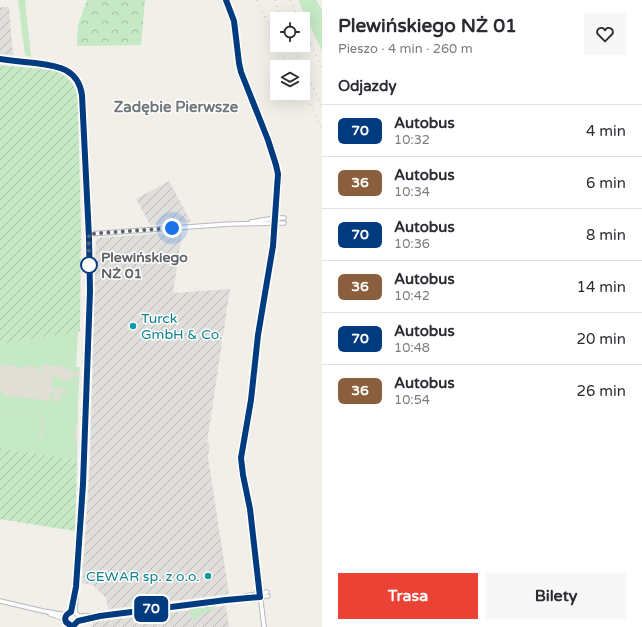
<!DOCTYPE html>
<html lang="pl">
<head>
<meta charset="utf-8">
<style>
  :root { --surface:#fff; --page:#f7f7f7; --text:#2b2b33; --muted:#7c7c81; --line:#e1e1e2; --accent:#ea4335 }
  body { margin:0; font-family:"Varela Round",sans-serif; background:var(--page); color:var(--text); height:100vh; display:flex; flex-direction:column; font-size:15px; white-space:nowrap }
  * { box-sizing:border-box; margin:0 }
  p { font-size:13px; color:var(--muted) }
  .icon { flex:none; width:22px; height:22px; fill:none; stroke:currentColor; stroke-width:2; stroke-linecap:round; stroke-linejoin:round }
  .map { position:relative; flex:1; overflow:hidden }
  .panel { display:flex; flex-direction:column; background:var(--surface); width:320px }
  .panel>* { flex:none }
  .badge { padding:0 8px; border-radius:6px; font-size:14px; line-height:26px }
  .controls { position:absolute; left:270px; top:12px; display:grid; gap:8px }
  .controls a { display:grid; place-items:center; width:40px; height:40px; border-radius:0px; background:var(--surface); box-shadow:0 4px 16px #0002; font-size:20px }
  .you { position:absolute; width:20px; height:20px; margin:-10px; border:3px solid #fff; border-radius:50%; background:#1a73e8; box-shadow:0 0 0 6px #1a73e833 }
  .map>.badge { position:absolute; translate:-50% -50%; box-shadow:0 0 0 2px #fff }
  h2 { padding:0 16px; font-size:15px; line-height:36px }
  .round { display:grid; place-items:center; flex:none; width:42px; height:42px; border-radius:0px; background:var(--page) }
  .headline { display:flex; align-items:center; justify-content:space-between; height:68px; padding:0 16px }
  h1 { font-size:19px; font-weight:800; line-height:30px }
  .cta { display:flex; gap:8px; margin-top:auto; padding:8px 16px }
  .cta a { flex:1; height:46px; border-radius:0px; background:var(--accent); color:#fff; font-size:16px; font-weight:800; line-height:46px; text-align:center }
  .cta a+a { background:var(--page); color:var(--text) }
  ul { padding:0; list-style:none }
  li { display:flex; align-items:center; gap:12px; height:52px; padding:0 16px; border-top:1px solid var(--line) }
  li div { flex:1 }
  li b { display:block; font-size:15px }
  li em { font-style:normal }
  li .badge { min-width:44px; font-weight:700; text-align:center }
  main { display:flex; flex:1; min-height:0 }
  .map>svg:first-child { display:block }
</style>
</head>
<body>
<main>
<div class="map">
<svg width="322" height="627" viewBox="0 0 322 627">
  <defs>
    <pattern id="industrial-furrows" width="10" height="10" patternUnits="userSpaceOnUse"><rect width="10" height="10" fill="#e0deda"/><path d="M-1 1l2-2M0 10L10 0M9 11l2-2" fill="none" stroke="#b9b8b5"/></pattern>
    <pattern id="park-crowns" width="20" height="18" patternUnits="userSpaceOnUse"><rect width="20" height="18" fill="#c5e8c5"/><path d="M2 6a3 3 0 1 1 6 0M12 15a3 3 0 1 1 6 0" fill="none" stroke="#a3c0a4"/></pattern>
    <pattern id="garden-furrows" width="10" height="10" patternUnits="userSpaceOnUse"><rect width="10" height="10" fill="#c5e8c5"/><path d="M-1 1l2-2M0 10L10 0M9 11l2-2" fill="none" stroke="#a3c0a4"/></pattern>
  </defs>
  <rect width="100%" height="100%" fill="#f1efe8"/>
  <g fill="url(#industrial-furrows)">
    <path d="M 0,7 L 9,7 L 13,55 L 0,54 Z"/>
    <path d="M 169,181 L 191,222 L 150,225 L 136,199 Z"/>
    <path d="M 182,232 L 173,293 L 230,289 L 207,443 L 210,444 L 208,457 L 229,594 L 108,609 L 106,598 L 93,585 L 82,583 L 90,461 L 96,240 L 98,238 Z"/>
    <path d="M 226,606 L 229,627 L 91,627 L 94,622 L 110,620 Z"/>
  </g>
  <path fill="#e1ded6" d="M 0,362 L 80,367 L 78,403 L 77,460 L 0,448 Z"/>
  <g fill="#c5e8c5">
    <path d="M 18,0 L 25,0 L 31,57 L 25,55 Z"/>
    <path d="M 298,0 L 316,0 L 322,10 L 322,51 Z"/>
    <path d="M 78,331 L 76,367 L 80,367 L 79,372 L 69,371 L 65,367 L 42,365 L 41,366 L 44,370 L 36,369 L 36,367 L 20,366 L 20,368 L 16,368 L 16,366 L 0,364 L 0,344 Z"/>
    <path d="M 53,375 L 55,375 L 60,380 L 72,381 L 73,380 L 70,376 L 79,376 L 77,426 L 75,426 L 75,443 L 77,444 L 77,460 L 0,448 L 0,409 L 43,417 L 40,438 L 42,438 L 44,417 L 0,408 L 0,390 L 2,391 L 4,395 L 7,396 L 46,400 L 46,403 L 49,403 L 51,393 L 55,391 L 54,401 L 60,402 L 61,392 L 63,393 L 63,396 L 65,396 L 66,391 L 64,389 L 52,388 L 52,377 Z"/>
    <path d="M 213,605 L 214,607 L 212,611 L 210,610 L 197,617 L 198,619 L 196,620 L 190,617 L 190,608 Z"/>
  </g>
  <path fill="url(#park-crowns)" d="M 87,0 L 145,0 L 141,45 L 77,46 L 78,25 Z"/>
  <g fill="url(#garden-furrows)">
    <path d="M 0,65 L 50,70 L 61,73 L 71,82 L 74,86 L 77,95 L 78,112 L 81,230 L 80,331 L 0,344 Z"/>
    <path d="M 0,448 L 77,460 L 75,531 L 0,519 Z"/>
  </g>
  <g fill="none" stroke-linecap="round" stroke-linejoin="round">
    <defs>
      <g id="minor">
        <path d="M 226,0 L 233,20 L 240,68 L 268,140 L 276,165 L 278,174 L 273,246 L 258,335 L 251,400 L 241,458 L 243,475 L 250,509 L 264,627"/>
        <path d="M 0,60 L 60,67 C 73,72 80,81 82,95 L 89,234 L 89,291 L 84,457 L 75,613"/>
        <path d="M 251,222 L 275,218 L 284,218"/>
        <path d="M 89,234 L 230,224 L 284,223"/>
        <path d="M 241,597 L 267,592"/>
        <path d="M 0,601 L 43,611 L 66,615"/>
        <path d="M 71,612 L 74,598"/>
        <circle cx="72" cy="619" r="7"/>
        <path d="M 50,614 L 65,619"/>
        <path d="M 78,616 L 92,616"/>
        <path d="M 78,621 L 100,615 L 268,596"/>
      </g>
    </defs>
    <use href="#minor" stroke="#b5b8bc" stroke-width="5.5"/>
    <use href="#minor" stroke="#fff" stroke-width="3.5"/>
    <g stroke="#b6b7b8" stroke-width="1" stroke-dasharray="1 5" stroke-linecap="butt">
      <path d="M 257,0 L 277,42"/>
      <path d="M 275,0 L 281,19"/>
      <path d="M 290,0 L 299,19"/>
      <path d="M 303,28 L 322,68"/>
      <path d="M 278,45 L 289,67"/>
      <path d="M 293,45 L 322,106"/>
      <path d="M 303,88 L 322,129"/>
    </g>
  </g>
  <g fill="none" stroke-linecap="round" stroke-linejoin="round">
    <defs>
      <path id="line" d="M 0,59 C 12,61 23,62 35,63 C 57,66 78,68 82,95 L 89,238 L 90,291 L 83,484 L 76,587 L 71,612 C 66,614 64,618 66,622 L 70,625 L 73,626 L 78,621 L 100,616 L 226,600 L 260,597 L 250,509 L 243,475 L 241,458 L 251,400 L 258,335 L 273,246 L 278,174 L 276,165 L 268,140 L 241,72 L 239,63 L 234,21 L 226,0"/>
    </defs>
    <use href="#line" stroke="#fff" stroke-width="9"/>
    <use href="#line" stroke="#003b80" stroke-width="6"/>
    <path stroke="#5f6368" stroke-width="4" stroke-dasharray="0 7.2" d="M 89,265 L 89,234 L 172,228"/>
  </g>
  <circle fill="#fff" stroke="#003b80" stroke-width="2" cx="89" cy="265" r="8"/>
  <g fill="#0f9aa8" stroke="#fff" stroke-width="1.5">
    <circle cx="133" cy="326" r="4"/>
    <circle cx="208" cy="576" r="4"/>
  </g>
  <g text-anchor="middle" stroke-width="3" stroke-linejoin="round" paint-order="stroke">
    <g font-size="14" font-weight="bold" fill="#5f6368" stroke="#fff" text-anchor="start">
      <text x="101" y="262">Plewińskiego<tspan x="101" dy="16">NŻ 01</tspan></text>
    </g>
    <g font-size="14" fill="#0d838f" stroke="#fff" text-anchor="start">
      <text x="141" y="323">Turck<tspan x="141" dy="16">GmbH &amp; Co.</tspan></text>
      <text x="200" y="581" text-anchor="end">CEWAR sp. z o.o.</text>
    </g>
    <g font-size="15" font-weight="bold" fill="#70757a" stroke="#fff">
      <text x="176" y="112">Zadębie Pierwsze</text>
    </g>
  </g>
</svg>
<div class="controls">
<a><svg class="icon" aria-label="locate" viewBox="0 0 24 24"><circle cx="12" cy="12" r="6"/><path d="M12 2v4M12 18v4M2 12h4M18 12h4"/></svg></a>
<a><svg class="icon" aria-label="layers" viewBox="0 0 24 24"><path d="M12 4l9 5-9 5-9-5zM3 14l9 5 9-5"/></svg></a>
</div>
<div class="you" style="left:172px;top:228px"></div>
<b class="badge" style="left:151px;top:609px;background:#003b80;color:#fff">70</b>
</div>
<section class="panel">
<div class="headline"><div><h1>Plewińskiego NŻ 01</h1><p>Pieszo · 4 min · 260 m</p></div><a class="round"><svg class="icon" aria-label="heart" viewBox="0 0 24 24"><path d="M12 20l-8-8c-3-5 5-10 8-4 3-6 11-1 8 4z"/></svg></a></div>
<h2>Odjazdy</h2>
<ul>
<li><span class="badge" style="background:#003b80;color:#fff">70</span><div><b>Autobus</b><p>10:32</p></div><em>4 min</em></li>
<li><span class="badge" style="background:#8b5e3c;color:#fff">36</span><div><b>Autobus</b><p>10:34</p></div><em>6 min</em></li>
<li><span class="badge" style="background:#003b80;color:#fff">70</span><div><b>Autobus</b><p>10:36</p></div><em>8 min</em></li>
<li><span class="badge" style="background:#8b5e3c;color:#fff">36</span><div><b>Autobus</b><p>10:42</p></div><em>14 min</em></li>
<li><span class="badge" style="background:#003b80;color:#fff">70</span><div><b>Autobus</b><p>10:48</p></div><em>20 min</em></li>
<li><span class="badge" style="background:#8b5e3c;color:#fff">36</span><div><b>Autobus</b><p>10:54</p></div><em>26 min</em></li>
</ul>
<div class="cta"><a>Trasa</a><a>Bilety</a></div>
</section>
</main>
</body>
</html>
